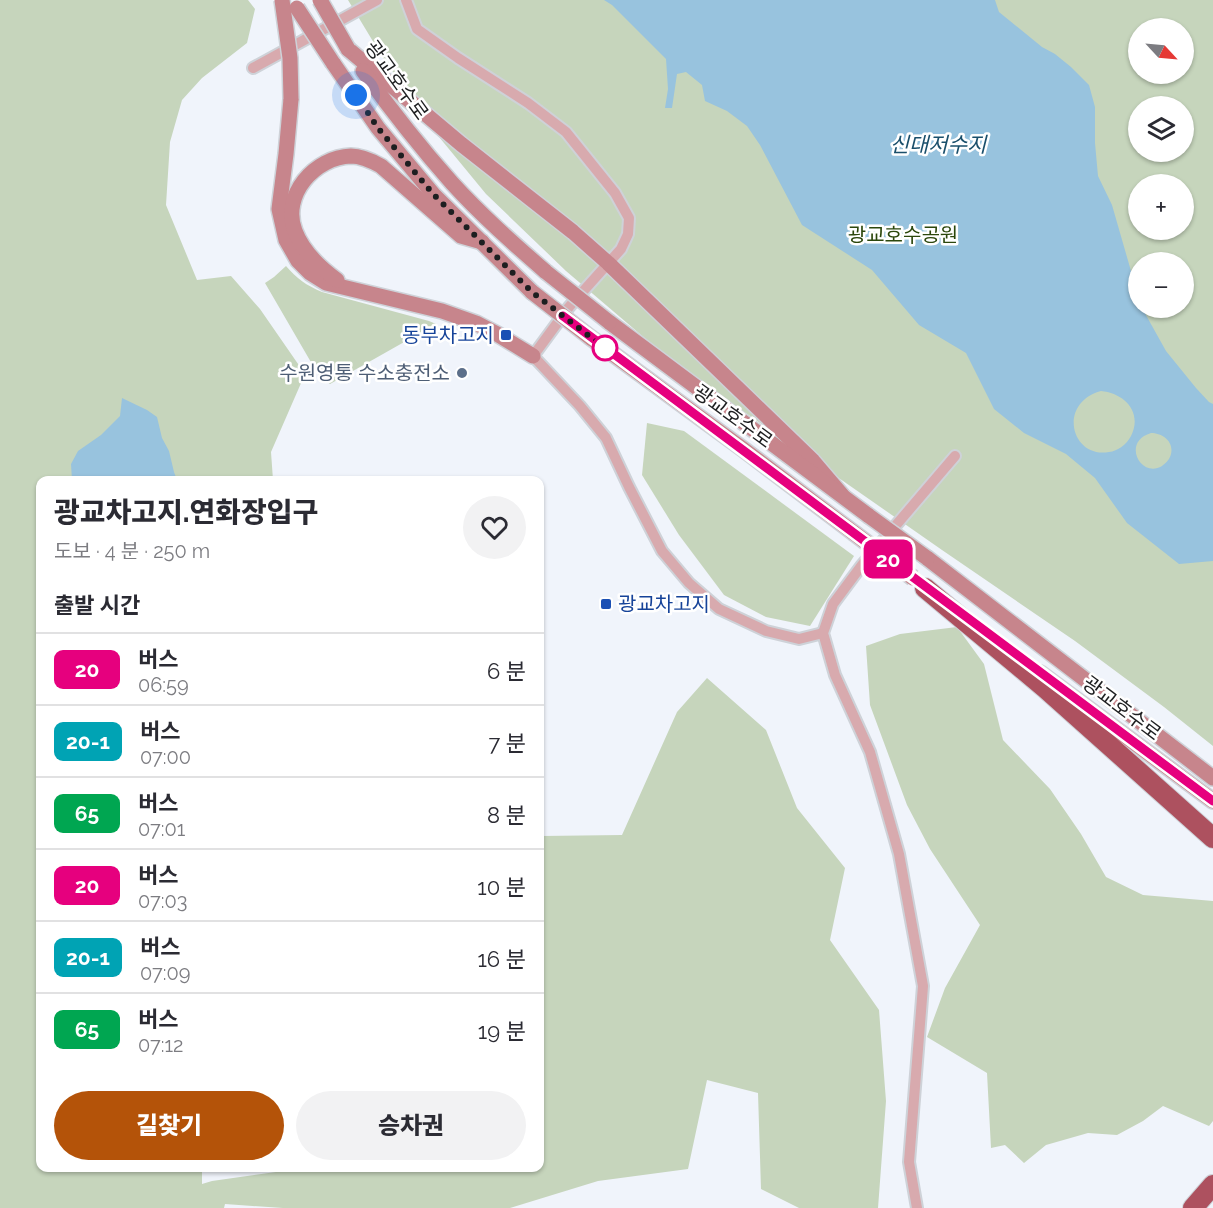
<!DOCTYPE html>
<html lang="ko">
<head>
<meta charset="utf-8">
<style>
  :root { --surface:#fff; --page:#f2f2f3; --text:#2b2b33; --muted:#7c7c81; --line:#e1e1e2; --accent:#b45309 }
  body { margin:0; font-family:Raleway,"Noto Sans KR",sans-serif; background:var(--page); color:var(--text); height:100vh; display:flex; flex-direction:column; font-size:22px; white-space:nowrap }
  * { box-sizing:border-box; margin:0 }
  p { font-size:20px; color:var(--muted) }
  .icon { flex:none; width:33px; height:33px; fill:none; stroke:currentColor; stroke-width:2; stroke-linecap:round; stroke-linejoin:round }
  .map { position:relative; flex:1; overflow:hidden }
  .panel { position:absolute; left:36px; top:476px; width:508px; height:696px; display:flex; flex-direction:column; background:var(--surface); border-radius:12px; box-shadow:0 2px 4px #0004 }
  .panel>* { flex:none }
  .badge { padding:0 12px; border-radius:9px; font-size:21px; line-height:39px }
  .needle { width:39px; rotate:116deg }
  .tools { position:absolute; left:1128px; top:18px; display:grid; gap:12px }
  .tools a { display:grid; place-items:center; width:66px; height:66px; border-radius:50%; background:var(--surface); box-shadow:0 2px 4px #0004; font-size:30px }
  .you { position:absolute; width:30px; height:30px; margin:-15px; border:4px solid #fff; border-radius:50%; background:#1a73e8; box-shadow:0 0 0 9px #1a73e833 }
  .map>.badge { position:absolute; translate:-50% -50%; box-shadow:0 0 0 3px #fff }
  h2 { padding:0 18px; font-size:22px; line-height:54px }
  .round { display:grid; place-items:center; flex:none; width:63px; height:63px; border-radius:32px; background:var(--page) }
  .summary { display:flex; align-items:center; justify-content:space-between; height:102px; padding:0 18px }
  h1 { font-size:28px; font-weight:800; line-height:45px }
  .primary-button { display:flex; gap:12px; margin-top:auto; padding:12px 18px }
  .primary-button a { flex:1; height:69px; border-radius:36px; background:var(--accent); color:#fff; font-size:24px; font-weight:800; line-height:69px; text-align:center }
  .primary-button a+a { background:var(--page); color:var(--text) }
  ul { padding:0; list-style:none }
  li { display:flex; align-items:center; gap:18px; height:72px; padding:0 18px; border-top:2px solid var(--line) }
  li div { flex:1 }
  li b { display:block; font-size:22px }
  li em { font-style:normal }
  li .badge { min-width:66px; font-weight:700; text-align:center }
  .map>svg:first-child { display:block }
</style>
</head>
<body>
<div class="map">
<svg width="1213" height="1208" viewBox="0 0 1213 1208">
  <rect width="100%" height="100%" fill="#f0f4fb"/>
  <g fill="#c6d5bc" fill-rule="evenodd">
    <path d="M 0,0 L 248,0 L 255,9 L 247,43 L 202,78 L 182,100 L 170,142 L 166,205 L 197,280 L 231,276 L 260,309 L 305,374 L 271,452 L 273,480 L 40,480 L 40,1167 L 202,1167 L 202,1184 L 212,1181 L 283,1171 L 288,1167 L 540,1167 L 540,830 L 542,836 L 622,835 L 677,712 L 707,678 L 766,730 L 797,808 L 845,868 L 830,940 L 879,1010 L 886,1101 L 878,1208 L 799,1208 L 761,1189 L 758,1093 L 707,1080 L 688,1169 L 598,1181 L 510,1208 L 283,1208 L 225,1204 L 224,1208 L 0,1208 Z"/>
    <path d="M 348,0 L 1213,0 L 1213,746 L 1164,707 L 1075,641 L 942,550 L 674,363 L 566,271 L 486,194 L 430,126 L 380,53 ZM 1138,28 L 1184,28 L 1184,74 L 1138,74 ZM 1138,106 L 1184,106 L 1184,152 L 1138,152 ZM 1138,184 L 1184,184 L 1184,230 L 1138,230 ZM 1138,262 L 1184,262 L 1184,308 L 1138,308 Z"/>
    <path d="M 286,266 C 297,279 306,285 322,292 L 429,321 L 436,324 L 330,384 L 319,376 L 265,283 L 274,277 Z"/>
    <path d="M 647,423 L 684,431 L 854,556 L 810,626 L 766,617 L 724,595 L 679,535 L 642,475 Z"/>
    <path d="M 957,627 L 984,664 L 1003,740 L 1050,789 L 1081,834 L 1106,877 L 1143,895 L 1213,901 L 1213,1121 L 1209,1126 L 1163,1106 L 1143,1121 L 1117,1135 L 1088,1133 L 1046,1145 L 1024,1163 L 1005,1145 L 991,1148 L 987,1073 L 927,1037 L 945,988 L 980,925 L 930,849 L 907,805 L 870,705 L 866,646 L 900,634 Z"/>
  </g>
  <g fill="#98c3de" fill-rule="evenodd">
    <path d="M 604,0 L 995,0 L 999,12 L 1042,47 L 1055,54 L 1071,67 L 1089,85 L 1095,107 L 1095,143 L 1098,176 L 1112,205 L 1131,271 L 1138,301 L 1138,308 L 1142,308 L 1166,351 L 1196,388 L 1209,402 L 1213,404 L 1213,561 L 1179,564 L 1127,523 L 1095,478 L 1066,454 L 1024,433 L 994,409 L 966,353 L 919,325 L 872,270 L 802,225 L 760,145 L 747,126 L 727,111 L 705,101 L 702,85 L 686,72 L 677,74 L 672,108 L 665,108 L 668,89 L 666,59 L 612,5 ZM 1101,391 C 1124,393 1143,412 1131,436 C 1126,445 1118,451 1109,452 C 1071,459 1057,403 1101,391 ZM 1151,433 C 1162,433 1174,441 1171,454 C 1170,459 1166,463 1162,466 C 1141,479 1121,442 1151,433 Z"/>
    <path d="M 122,398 L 147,410 L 157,417 L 162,438 L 169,451 L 174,472 L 177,480 L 72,480 L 71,464 L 78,451 L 101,435 L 120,416 Z"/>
  </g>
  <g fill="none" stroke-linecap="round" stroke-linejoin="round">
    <defs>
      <g id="street">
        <path d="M 406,0 L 417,29 L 458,58 L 528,103 L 566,132 L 615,193 L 629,218 L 628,234 L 621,249 L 569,307 L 533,356 L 580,406 L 606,438 L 629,487 L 662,551 L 689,583 L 719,609 L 766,631 L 799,639 L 823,633"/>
        <path d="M 253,68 L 377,0"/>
        <path d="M 917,1208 L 909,1162 L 923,986 L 899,854 L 870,752 L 835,675 L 823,633 L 833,604 L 862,565 L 955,456"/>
      </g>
      <g id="secondary">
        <path d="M 348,49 L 461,144 L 573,232 L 608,263 L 813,461 L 842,495"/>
        <path d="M 333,63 L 378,128 L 434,195 L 532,292"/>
        <path d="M 363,71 C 391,110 420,147 452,183 C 481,215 514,244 546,272"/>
        <path d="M 291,99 L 286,154 L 279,209 L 286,240 L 298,261 L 310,273 L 326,283 L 442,311 L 476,323 L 497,334 L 533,356"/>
        <path d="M 337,280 C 319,267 303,252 295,231 C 281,195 315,157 351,156 C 362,156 372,161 381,166 L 461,236 L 482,242"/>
        <path d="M 609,322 L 869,516"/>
        <path d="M 591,338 L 743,449 L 854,533"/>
        <path d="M 927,558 L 1213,778"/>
        <path d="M 1040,673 L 1213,801"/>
      </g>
      <g id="highway">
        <path d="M 925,588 L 1045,688 L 1213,838"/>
        <path d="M 1193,1208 L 1213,1185"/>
      </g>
    </defs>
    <use href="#street" stroke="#ced2d8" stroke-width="14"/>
    <use href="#secondary" stroke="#ced2d8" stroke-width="18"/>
    <use href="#highway" stroke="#ced2d8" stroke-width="22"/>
    <use href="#street" stroke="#d8aaae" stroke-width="10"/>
    <use href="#secondary" stroke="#c7858c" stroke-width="15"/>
    <use href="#highway" stroke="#ad515f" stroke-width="20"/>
    <defs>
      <g id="secondary-bridge">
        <path d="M 282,0 L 290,58 L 291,99"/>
        <path d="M 320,0 L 348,49"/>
        <path d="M 297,8 L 333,63"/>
        <path d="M 546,272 L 609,322"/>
        <path d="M 532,292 L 591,338"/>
        <path d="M 869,516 L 927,558"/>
        <path d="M 854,533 L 913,578"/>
      </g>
    </defs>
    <use href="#secondary-bridge" stroke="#ced2d8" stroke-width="18" stroke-linecap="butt"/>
    <use href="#secondary-bridge" stroke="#c7858c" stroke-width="15"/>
  </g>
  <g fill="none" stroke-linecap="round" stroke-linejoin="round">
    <defs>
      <path id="line" d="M 563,316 L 1213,801"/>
    </defs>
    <use href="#line" stroke="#fff" stroke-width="14"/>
    <use href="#line" stroke="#e6007e" stroke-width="9"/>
    <path stroke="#1d1e20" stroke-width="6" stroke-dasharray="0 10.8" d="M 356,95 L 378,128 L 434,195 L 532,292 L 610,352 L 605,348"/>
  </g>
  <g fill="#1a4fb4" stroke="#fff" stroke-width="2">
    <rect x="500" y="329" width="12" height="12" rx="3"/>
    <rect x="600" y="598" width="12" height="12" rx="3"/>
  </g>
  <circle fill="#fff" stroke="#e6007e" stroke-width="3" cx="605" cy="348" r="12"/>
  <circle fill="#5c6f8a" stroke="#fff" stroke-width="2" cx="462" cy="373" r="6"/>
  <g text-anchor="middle" stroke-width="5" stroke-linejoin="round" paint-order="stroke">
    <g font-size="20" fill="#1d1e20" stroke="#fff">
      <text transform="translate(397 80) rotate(54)" y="7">광교호수로</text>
      <text transform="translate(733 416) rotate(36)" y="7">광교호수로</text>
      <text transform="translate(1122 708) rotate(37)" y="7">광교호수로</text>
    </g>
    <g font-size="20" fill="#2b470c" stroke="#fff">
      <text x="903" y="242">광교호수공원</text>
    </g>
    <g font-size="20" fill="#164399" stroke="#fff" text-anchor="end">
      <text x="494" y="342">동부차고지</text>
      <text x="618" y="611" text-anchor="start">광교차고지</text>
    </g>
    <g font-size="20" fill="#4e5e75" stroke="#fff" text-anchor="end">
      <text x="450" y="380">수원영통 수소충전소</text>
    </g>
    <g font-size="21" font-style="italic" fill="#1a4f6b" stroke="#fff">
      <text x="938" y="152">신대저수지</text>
    </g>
  </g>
</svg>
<div class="tools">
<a><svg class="needle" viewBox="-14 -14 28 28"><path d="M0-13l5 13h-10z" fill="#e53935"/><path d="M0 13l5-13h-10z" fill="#7c7c81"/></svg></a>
<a><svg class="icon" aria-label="layers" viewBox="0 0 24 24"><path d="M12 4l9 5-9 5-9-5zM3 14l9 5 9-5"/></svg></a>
<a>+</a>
<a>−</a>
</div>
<div class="you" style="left:356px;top:95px"></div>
<b class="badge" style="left:888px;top:559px;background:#e6007e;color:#fff">20</b>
<section class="panel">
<div class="summary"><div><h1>광교차고지.연화장입구</h1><p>도보 · 4 분 · 250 m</p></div><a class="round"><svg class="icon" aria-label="heart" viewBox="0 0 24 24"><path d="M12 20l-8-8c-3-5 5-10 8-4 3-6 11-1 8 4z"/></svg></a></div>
<h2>출발 시간</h2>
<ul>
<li><span class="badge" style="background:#e6007e;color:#fff">20</span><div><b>버스</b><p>06:59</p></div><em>6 분</em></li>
<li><span class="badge" style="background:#00a3b4;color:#fff">20-1</span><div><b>버스</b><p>07:00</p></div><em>7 분</em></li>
<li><span class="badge" style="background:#00a651;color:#fff">65</span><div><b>버스</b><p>07:01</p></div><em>8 분</em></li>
<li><span class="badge" style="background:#e6007e;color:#fff">20</span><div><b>버스</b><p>07:03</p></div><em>10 분</em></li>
<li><span class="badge" style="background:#00a3b4;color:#fff">20-1</span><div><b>버스</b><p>07:09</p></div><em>16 분</em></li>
<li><span class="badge" style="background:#00a651;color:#fff">65</span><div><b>버스</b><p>07:12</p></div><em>19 분</em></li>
</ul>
<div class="primary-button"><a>길찾기</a><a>승차권</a></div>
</section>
</div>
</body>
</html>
